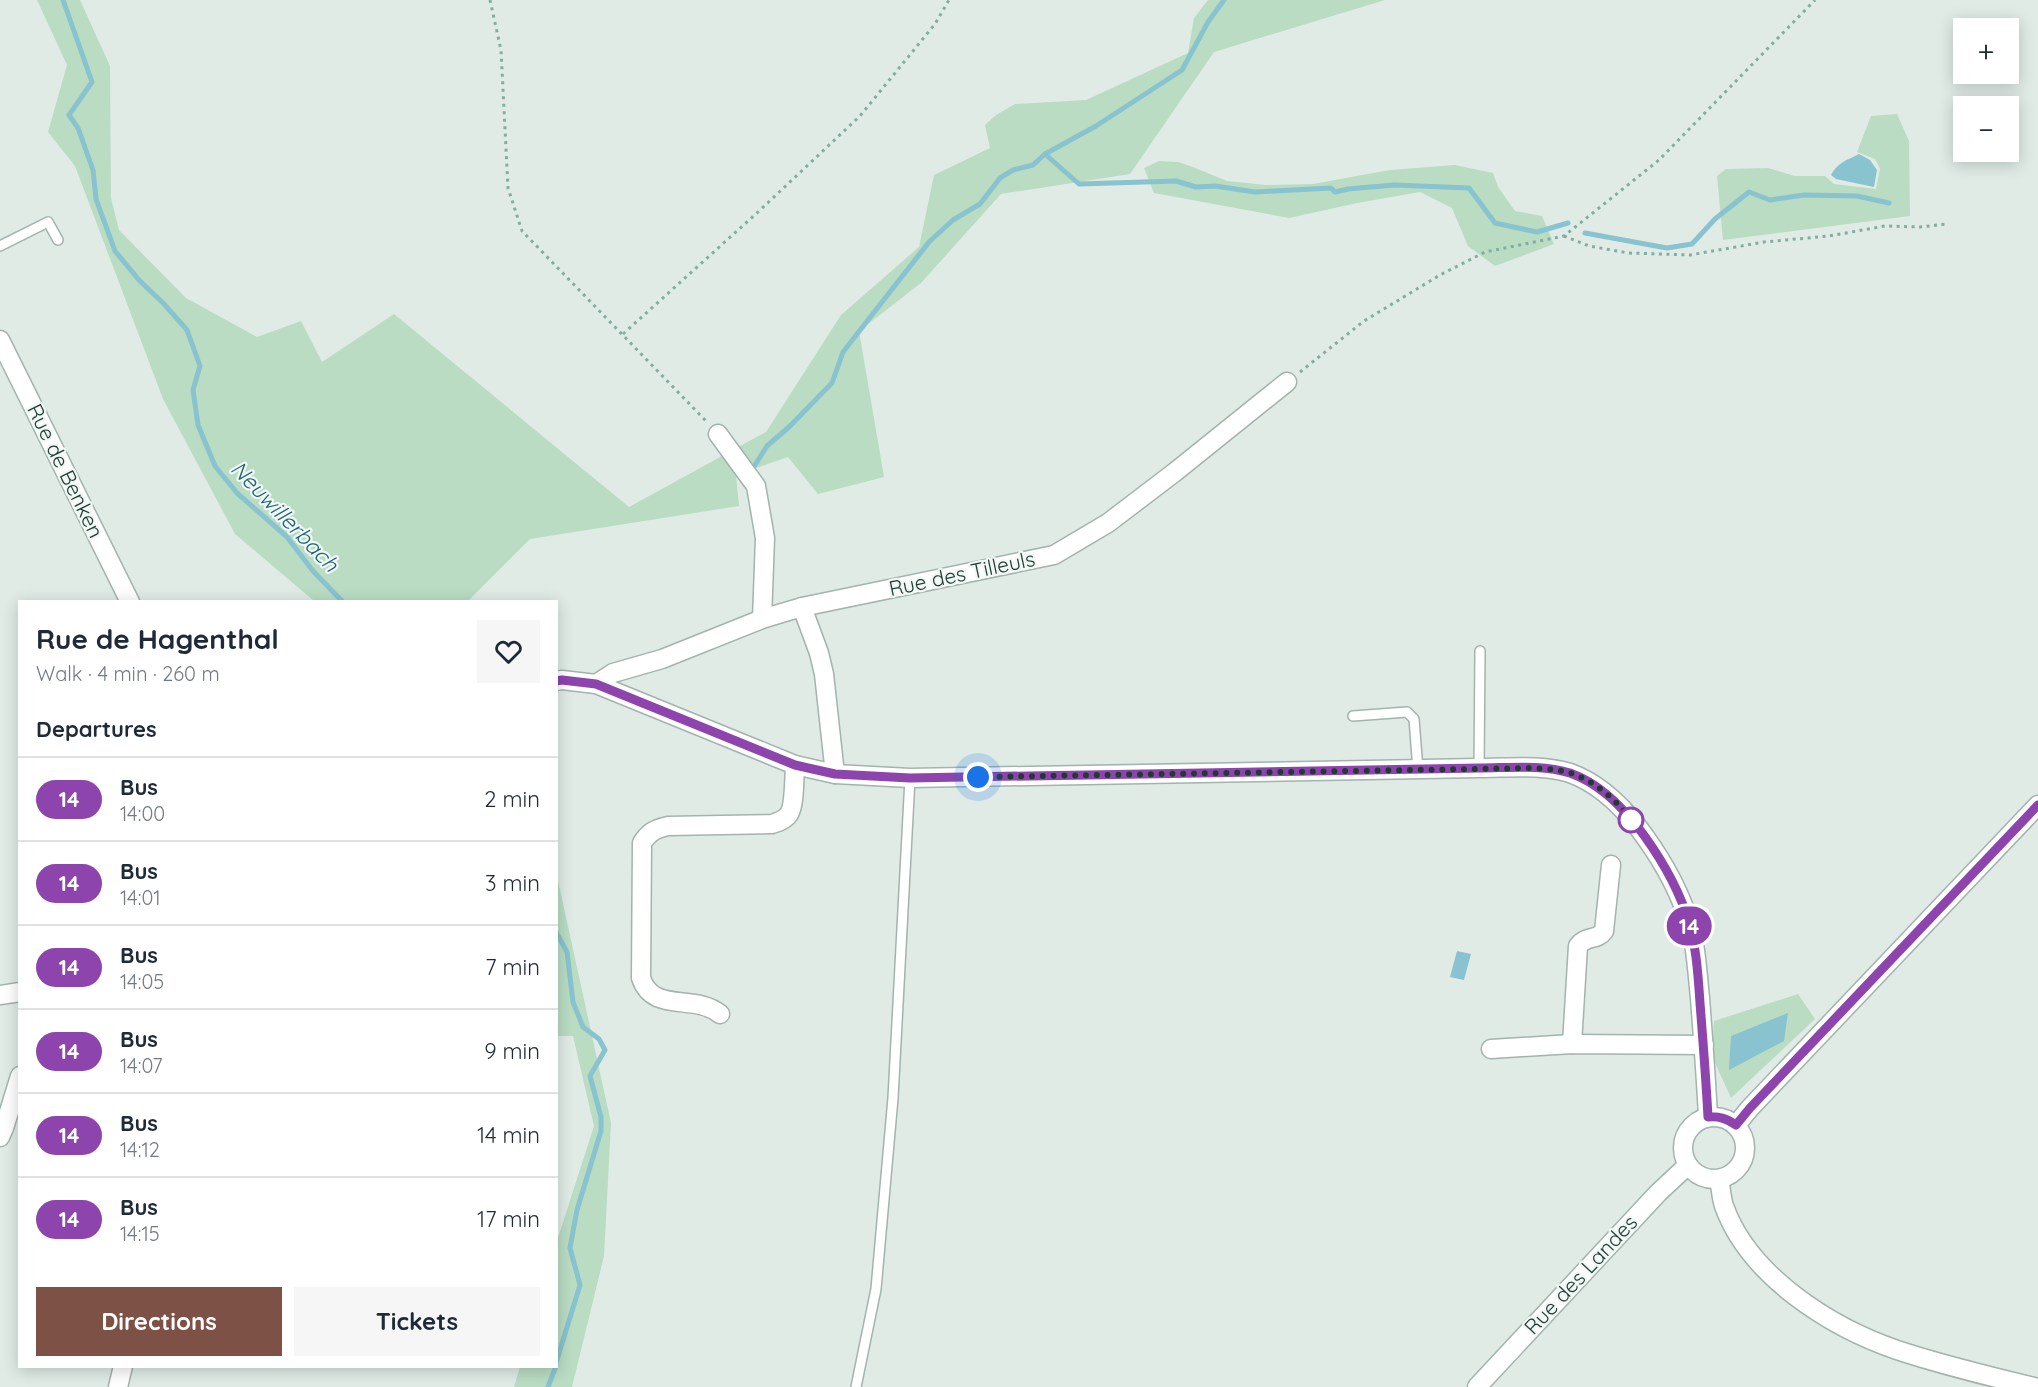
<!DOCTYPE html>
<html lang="en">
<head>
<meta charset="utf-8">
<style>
  :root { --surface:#fff; --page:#f6f6f7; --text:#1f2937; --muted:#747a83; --line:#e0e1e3; --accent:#7d5146 }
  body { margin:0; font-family:Quicksand,sans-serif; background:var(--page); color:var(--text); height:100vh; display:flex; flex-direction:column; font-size:22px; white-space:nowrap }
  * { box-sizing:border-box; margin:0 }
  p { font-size:20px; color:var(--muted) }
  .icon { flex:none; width:33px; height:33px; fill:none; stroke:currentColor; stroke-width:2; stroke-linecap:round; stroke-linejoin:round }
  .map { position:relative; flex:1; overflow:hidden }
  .drawer { position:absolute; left:18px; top:600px; width:540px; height:768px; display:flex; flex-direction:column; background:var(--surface); border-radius:0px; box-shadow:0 3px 15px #0003 }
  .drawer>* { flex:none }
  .badge { padding:0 12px; border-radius:20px; font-size:21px; line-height:39px }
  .tools { position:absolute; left:1953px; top:18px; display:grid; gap:12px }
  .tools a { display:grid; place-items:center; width:66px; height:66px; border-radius:0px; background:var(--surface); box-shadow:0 3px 15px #0003; font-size:30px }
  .you { position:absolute; width:30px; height:30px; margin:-15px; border:4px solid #fff; border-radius:50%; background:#1a73e8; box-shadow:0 0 0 9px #1a73e833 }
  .map>.badge { position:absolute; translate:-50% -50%; box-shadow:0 0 0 3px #fff }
  h2 { padding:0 18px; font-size:22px; line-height:54px }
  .round { display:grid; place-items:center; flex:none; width:63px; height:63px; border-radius:0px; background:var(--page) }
  .summary { display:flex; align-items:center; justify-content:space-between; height:102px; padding:0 18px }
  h1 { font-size:28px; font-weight:700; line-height:45px }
  .cta { display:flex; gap:12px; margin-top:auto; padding:12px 18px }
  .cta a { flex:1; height:69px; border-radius:0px; background:var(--accent); color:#fff; font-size:24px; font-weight:700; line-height:69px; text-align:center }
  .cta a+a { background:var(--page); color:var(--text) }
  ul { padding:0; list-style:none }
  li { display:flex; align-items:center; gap:18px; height:84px; padding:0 18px; border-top:2px solid var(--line) }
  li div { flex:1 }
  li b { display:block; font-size:22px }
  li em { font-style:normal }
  li .badge { min-width:66px; font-weight:700; text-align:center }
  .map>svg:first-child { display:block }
</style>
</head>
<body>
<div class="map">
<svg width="2038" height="1387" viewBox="0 0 2038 1387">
  <rect width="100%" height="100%" fill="#e0ebe6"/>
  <g fill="#b9dcc3">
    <path d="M 37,0 L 80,0 L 110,66 L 111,198 L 119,230 L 186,298 L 257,337 L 301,321 L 322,362 L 394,314 L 629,507 L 766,432 L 841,315 L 919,247 L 934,175 L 990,148 L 985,125 L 996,115 L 1015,104 L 1086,100 L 1188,53 L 1194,18 L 1208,0 L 1385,0 L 1214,52 L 1130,174 L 1001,194 L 921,283 L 859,331 L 884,477 L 818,494 L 788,457 L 736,475 L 739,506 L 530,539 L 467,602 L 314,601 L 235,534 L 163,399 L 75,166 L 48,132 L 67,65 Z"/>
    <path d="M 1897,114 L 1909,141 L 1910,216 L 1723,240 L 1717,176 L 1726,169 L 1768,168 L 1795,176 L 1825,176 L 1834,184 L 1876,189 L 1880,169 L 1875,159 L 1857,152 L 1871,116 Z"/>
    <path d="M 1159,161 L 1178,162 L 1193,167 L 1227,181 L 1266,185 L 1313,184 L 1390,170 L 1455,165 L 1493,173 L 1498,187 L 1515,211 L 1542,216 L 1554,244 L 1495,266 L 1468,246 L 1452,208 L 1420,192 L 1357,203 L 1289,218 L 1154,193 L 1144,168 Z"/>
    <path d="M 557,876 L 611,1123 L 604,1256 L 572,1387 L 514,1387 L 520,1367 L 556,1366 L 557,1241 L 594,1126 L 573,1036 L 557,1036 Z"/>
    <path d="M 1798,994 L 1815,1019 L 1731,1098 L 1711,1054 L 1714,1021 Z"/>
  </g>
  <g fill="#88c3cf">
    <path d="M 1859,154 L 1870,160 L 1877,170 L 1874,187 L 1836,179 L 1831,175 C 1837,163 1847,160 1859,154 Z"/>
    <path d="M 1457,951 L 1471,954 L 1464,980 L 1450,977 Z"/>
    <path d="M 1788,1013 L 1784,1041 L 1729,1070 L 1731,1036 Z"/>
  </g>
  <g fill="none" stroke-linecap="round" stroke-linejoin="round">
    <g stroke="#88c3cf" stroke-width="5">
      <path d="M 63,0 L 92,82 L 69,115 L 78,128 L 93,170 L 96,199 L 115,251 L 139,280 L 164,304 L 187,330 L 200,366 L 193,390 L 198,425 L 215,466 L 237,493 L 287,537 L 313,571 L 343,602"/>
      <path d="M 1045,154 L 1096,126 L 1182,70 L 1208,22 L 1224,0"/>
      <path d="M 1585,233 L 1667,248 L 1692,244 L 1715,219 L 1749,192 L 1770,200 L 1804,195 L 1857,196 L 1889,203"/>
      <path d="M 755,465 L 767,446 L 789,427 L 832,383 L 843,352 L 929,242 L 953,220 L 980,204 L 1000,178 L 1013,170 L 1033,165 L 1045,154 L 1079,184 L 1176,181 L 1196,187 L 1215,186 L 1255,192 L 1331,188 L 1335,192 L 1348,189 L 1394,185 L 1469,188 L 1495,223 L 1537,232 L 1568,223"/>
      <path d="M 556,932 L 567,952 L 573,1002 L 583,1027 L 599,1039 L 605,1050 L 590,1076 L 601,1117 L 601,1131 L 577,1210 L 570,1248 L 580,1285 L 556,1363"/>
      <path d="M 548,1387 L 556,1366"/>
    </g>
    <defs>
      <g id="service">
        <path d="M 0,246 L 48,222 L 58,240"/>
        <path d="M 1353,716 L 1407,712 L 1414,719 L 1418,770"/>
        <path d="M 1479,768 L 1480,651"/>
        <path d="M 856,1387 L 876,1289 L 893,1098 L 910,778"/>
      </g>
      <g id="minor">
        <path d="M 718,434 L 756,486 L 765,538 L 762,619"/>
        <path d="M 802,607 L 819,653 L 824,674 L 835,774"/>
        <path d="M 596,684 L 613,673 L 662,659 L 762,619 L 802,607 L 1054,555 L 1108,523 L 1175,472 L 1287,382"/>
        <path d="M 0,995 L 20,992"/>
        <path d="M 720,1014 C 694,993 653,1014 641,978 L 642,843 C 649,832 655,829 668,826 L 772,824 C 778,822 785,820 789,814 C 795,805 794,776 795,765"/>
        <path d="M 1572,1044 L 1578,946 C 1586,935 1597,941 1604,931 L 1611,865"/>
        <path d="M 1491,1049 L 1572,1044 L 1704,1045"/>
        <path d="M 0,1137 L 4,1128 L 20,1076"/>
        <path d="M 1477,1387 L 1658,1193 L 1688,1165"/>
      </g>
      <g id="tertiary">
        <path d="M 0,340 L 130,602"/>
        <path d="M 556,681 L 562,680 L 596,684 L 795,765 L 835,774 L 910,778 L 1479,768 C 1508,768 1542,764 1570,773 C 1598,783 1619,803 1637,826 C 1657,852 1675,882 1686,913 C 1696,940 1697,970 1700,998 C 1703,1038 1706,1077 1708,1117"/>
        <circle cx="1714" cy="1148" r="31"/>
        <path d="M 1736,1125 L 1750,1108 L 2038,805"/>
        <path d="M 1719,1179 C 1721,1187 1721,1197 1724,1206 C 1749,1276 1830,1327 1897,1350 C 1942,1365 1988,1376 2034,1387"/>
        <path d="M 118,1387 L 123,1366"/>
      </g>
    </defs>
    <use href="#service" stroke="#a3b3ad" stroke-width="12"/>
    <use href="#minor" stroke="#a3b3ad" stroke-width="21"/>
    <use href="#tertiary" stroke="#a3b3ad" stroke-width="21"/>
    <g stroke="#81aea1" stroke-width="3" stroke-dasharray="3 4.5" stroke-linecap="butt">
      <path d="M 490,0 L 501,50 L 508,188 L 522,231 L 706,421"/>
      <path d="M 1564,236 L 1589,246 L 1628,253 L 1690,255 L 1764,242 L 1829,236 L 1885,226 L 1920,227 L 1947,224"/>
      <path d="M 623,334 L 758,212 L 860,116 L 935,24 L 949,0"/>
      <path d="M 1300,372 L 1364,321 L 1440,275 L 1485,252 L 1564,236 L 1659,160 L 1815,0"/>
    </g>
    <use href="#service" stroke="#fff" stroke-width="9"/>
    <use href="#minor" stroke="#fff" stroke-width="18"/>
    <use href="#tertiary" stroke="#fff" stroke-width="18"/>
  </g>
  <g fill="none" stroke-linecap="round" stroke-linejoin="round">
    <defs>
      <path id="line" d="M 556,681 L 562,680 L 596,684 L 795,765 L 835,774 L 910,778 L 1479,768 C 1508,768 1542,764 1570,773 C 1598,783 1618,803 1637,826 C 1657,852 1675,882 1686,913 C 1696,941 1698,973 1700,1003 C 1703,1041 1706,1079 1708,1117 C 1720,1116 1727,1119 1736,1125 L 1750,1108 L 2038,805"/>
    </defs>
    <use href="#line" stroke="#fff" stroke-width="14"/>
    <use href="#line" stroke="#8e44ad" stroke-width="9"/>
    <path stroke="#213b34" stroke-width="6" stroke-dasharray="0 10.8" d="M 978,777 L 1534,768 C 1545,769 1556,769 1567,772 C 1592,779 1616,799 1631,820"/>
  </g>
  <circle fill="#fff" stroke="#8e44ad" stroke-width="3" cx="1631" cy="820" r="12"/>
  <g text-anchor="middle" stroke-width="4.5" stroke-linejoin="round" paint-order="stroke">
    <g font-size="21" fill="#213b34" stroke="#f0f7f4">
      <text transform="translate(65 471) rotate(64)" y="7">Rue de Benken</text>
      <text transform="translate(962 574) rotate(-12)" y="7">Rue des Tilleuls</text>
      <text transform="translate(1581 1275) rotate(-47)" y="7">Rue des Landes</text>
    </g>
    <g font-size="22" font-style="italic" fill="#1c6475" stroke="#f0f7f4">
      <text transform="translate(285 516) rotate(46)" y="8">Neuwillerbach</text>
    </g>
  </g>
</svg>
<div class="tools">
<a>+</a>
<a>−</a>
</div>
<div class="you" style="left:978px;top:777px"></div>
<b class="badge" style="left:1689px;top:926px;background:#8e44ad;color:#fff">14</b>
<section class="drawer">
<div class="summary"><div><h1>Rue de Hagenthal</h1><p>Walk · 4 min · 260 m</p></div><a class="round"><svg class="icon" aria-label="heart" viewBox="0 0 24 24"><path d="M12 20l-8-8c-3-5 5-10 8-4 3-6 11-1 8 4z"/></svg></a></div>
<h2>Departures</h2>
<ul>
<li><span class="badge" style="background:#8e44ad;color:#fff">14</span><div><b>Bus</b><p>14:00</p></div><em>2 min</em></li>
<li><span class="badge" style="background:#8e44ad;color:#fff">14</span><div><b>Bus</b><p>14:01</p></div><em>3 min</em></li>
<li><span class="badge" style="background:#8e44ad;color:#fff">14</span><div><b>Bus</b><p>14:05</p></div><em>7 min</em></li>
<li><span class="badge" style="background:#8e44ad;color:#fff">14</span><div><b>Bus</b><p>14:07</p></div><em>9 min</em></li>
<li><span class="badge" style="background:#8e44ad;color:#fff">14</span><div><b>Bus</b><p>14:12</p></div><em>14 min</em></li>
<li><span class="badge" style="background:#8e44ad;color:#fff">14</span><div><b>Bus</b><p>14:15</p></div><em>17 min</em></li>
</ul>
<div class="cta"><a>Directions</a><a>Tickets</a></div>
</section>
</div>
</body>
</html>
